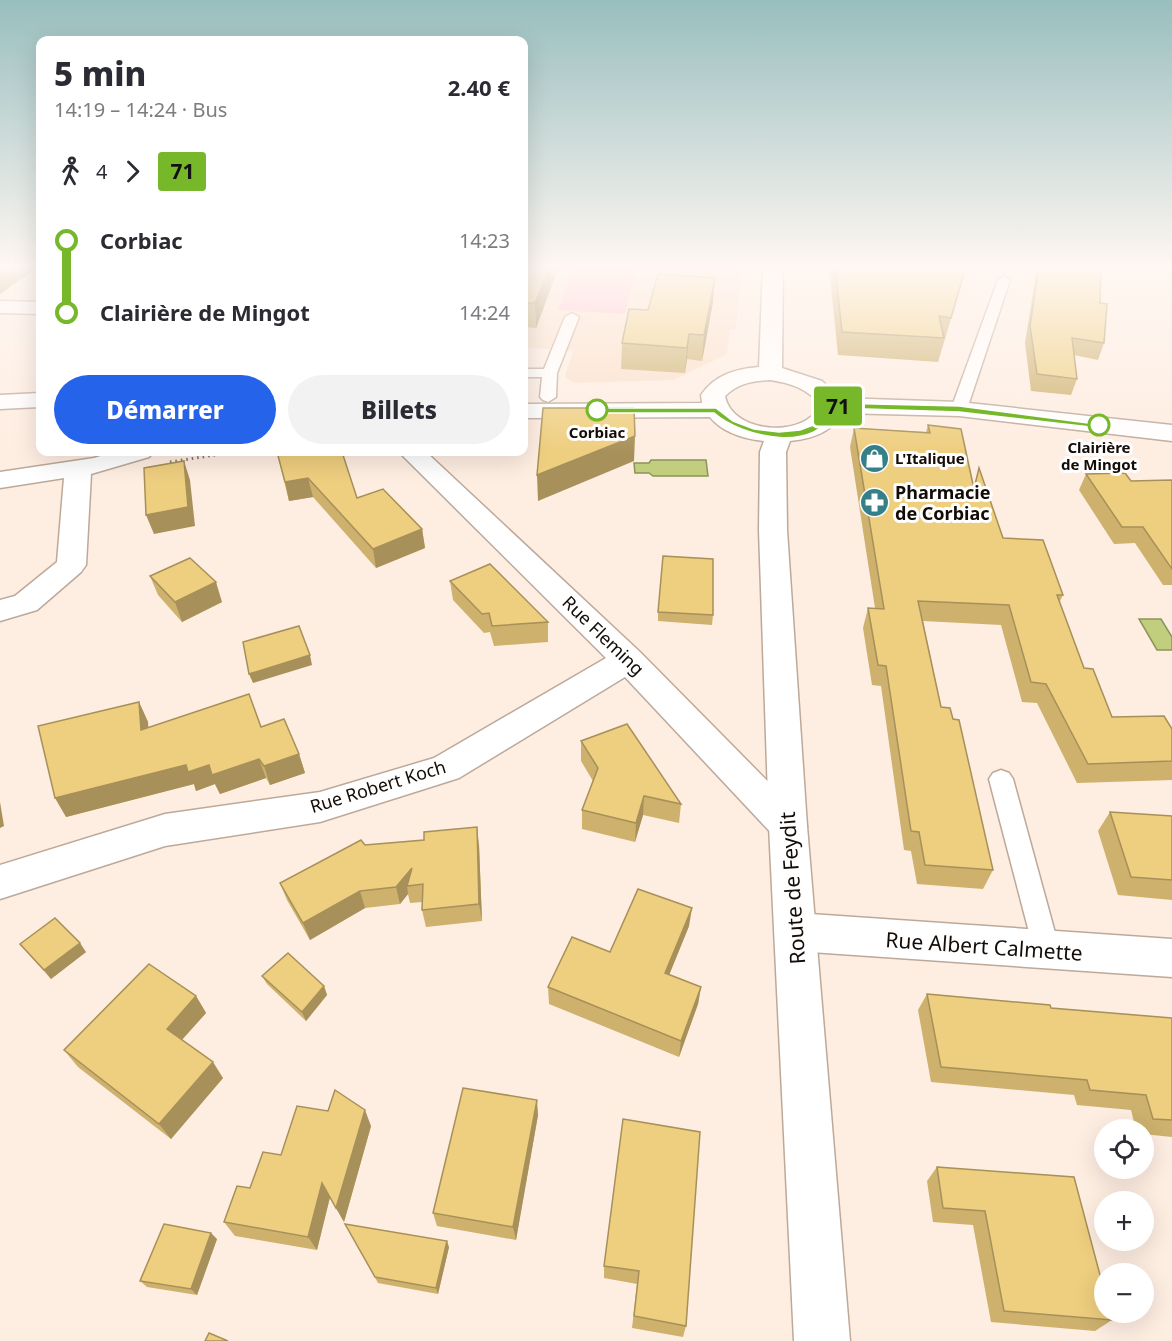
<!DOCTYPE html>
<html lang="fr">
<head>
<meta charset="utf-8">
<style>
  :root { --surface:#fff; --page:#f2f2f3; --text:#2b2b33; --muted:#7c7c81; --accent:#2563eb }
  body { margin:0; font-family:"Noto Sans",sans-serif; background:var(--page); color:var(--text); height:100vh; display:flex; flex-direction:column; font-size:22px; white-space:nowrap }
  * { box-sizing:border-box; margin:0 }
  p { font-size:20px; color:var(--muted) }
  .icon { flex:none; width:33px; height:33px; fill:none; stroke:currentColor; stroke-width:2; stroke-linecap:round; stroke-linejoin:round }
  .map { position:relative; flex:1; overflow:hidden }
  .details { position:absolute; left:36px; top:36px; width:492px; height:420px; display:flex; flex-direction:column; background:var(--surface); border-radius:12px; box-shadow:0 6px 24px #0002 }
  .details>* { flex:none }
  .badge { padding:0 12px; border-radius:4px; font-size:21px; line-height:39px }
  .fabs { position:absolute; left:1094px; top:1119px; display:grid; gap:12px }
  .fabs a { display:grid; place-items:center; width:60px; height:60px; border-radius:50%; background:var(--surface); box-shadow:0 6px 24px #0002; font-size:30px }
  .map>.badge { position:absolute; translate:-50% -50%; box-shadow:0 0 0 3px #fff }
  .legs { display:flex; align-items:center; gap:9px; height:66px; padding:0 18px; font-size:20px }
  .legs p { margin-inline-start:auto }
  .summary { display:flex; align-items:center; justify-content:space-between; height:102px; padding:0 18px }
  h1 { font-size:33px; font-weight:800; line-height:45px }
  .button { display:flex; gap:12px; margin-top:auto; padding:12px 18px }
  .button a { flex:1; height:69px; border-radius:36px; background:var(--accent); color:#fff; font-size:24px; font-weight:800; line-height:69px; text-align:center }
  .button a+a { background:var(--page); color:var(--text) }
  ul { padding:0 18px; list-style:none }
  li { display:flex; align-items:center; gap:21px; height:72px; font-size:22px }
  li i { display:grid; place-items:center; width:9px; height:100%; margin:0 8px; background:currentColor }
  li i::after { content:''; width:15px; height:15px; margin:-8px; border:4px solid; border-radius:50%; background:var(--surface) }
  li p { margin-inline-start:auto }
  li:first-child i { background:linear-gradient(#0000 50%,currentColor 0) }
  li:last-child i { background:linear-gradient(currentColor 50%,#0000 0) }
  .map>svg:first-child { display:block }
</style>
</head>
<body>
<div class="map">
<svg width="1172" height="1341" viewBox="0 0 1172 1341">
  <rect width="100%" height="100%" fill="#feede1"/>
  <path fill="#fbdfca" d="M 524,266 L 742,266 L 736,329 L 730,329 L 727,354 L 674,380 L 575,383 L 565,377 L 573,351 L 524,347 Z"/>
  <path fill="#feb9cc" d="M 574,266 L 636,267 L 625,314 L 558,310 Z"/>
  <g fill="#c0ce7e" stroke="#8c945a" stroke-width="1.5">
    <path d="M 651,460 L 706,460 L 708,476 L 653,476 L 649,473 L 635,473 L 634,463 L 649,463 Z"/>
    <path d="M 1139,619 L 1161,619 L 1172,637 L 1172,650 L 1157,650 Z"/>
  </g>
  <g fill="none" stroke-linecap="round" stroke-linejoin="round">
    <defs>
      <g id="lane">
        <path d="M 1004,276 L 1010,280 L 967,409 L 964,412 L 954,412 L 951,409 L 998,280 Z"/>
        <path d="M 572,313 L 579,317 L 557,373 L 556,397 L 548,402 L 543,400 L 540,397 L 542,377 L 524,377 L 524,369 L 544,369 L 565,317 Z"/>
        <path d="M 1001,770 L 1009,773 L 1013,779 L 1060,951 L 1057,960 L 1047,963 L 1037,960 L 1034,951 L 989,779 L 993,773 Z"/>
      </g>
      <g id="street">
        <path d="M 0,301 L 40,302 L 40,314 L 0,313 Z"/>
        <path d="M 114,452 L 153,452 L 149,457 L 91,474 L 86,565 L 81,572 L 37,610 L 0,621 L 0,600 L 15,596 L 57,562 L 64,478 L 0,488 L 0,472 L 94,458 Z"/>
        <path d="M 399,452 L 426,452 L 640,652 L 801,815 L 807,826 L 801,837 L 788,842 L 775,837 L 625,677 L 459,778 L 320,822 L 165,846 L 0,899 L 0,865 L 165,814 L 320,792 L 434,758 L 606,658 Z"/>
        <path d="M 796,913 L 1172,939 L 1172,977 L 796,951 L 781,945 L 775,932 L 781,919 Z"/>
      </g>
      <g id="secondary">
        <path d="M 763,266 L 783,266 L 782,368 L 822,381 L 839,398 L 959,402 L 1172,425 L 1172,441 L 959,416 L 841,413 C 833,433 810,439 790,441 L 786,452 L 787,530 L 807,826 L 850,1341 L 794,1341 L 769,826 L 759,530 L 760,452 L 764,441 C 745,439 723,433 710,417 L 524,418 L 524,404 L 702,403 L 701,395 C 715,375 735,369 759,367 ZM 770,380 C 790,383 807,388 820,405 C 805,439 732,434 725,396 C 738,383 752,381 770,380 Z"/>
        <path d="M 40,393 L 40,407 L 0,409 L 0,395 Z"/>
      </g>
    </defs>
    <use href="#lane" stroke="#bda99a" stroke-width="3"/>
    <use href="#street" stroke="#bda99a" stroke-width="3"/>
    <use href="#secondary" stroke="#bda99a" stroke-width="3"/>
    <path stroke="#7f746b" stroke-width="3" stroke-dasharray="1.5 4" stroke-linecap="butt" d="M 170,462 L 234,452"/>
    <use href="#lane" fill="#fff" fill-rule="evenodd"/>
    <use href="#street" fill="#fff" fill-rule="evenodd"/>
    <use href="#secondary" fill="#fff" fill-rule="evenodd"/>
  </g>
  <g fill="#cdb16d">
    <path d="M 524,266 L 559,266 L 536,328 L 524,327 Z"/>
    <path d="M 829,266 L 967,266 L 938,362 L 838,355 Z"/>
    <path d="M 1037,266 L 1090,266 L 1100,303 L 1104,343 L 1098,360 L 1074,355 L 1077,379 L 1071,395 L 1031,391 L 1025,343 Z"/>
    <path d="M 713,302 L 702,361 L 687,359 L 685,373 L 621,369 L 622,343 L 648,310 Z"/>
    <path d="M 928,425 L 974,485 L 979,468 L 1003,538 L 1063,595 L 1059,603 L 1084,668 L 1112,717 L 1172,729 L 1172,780 L 1077,783 L 1037,703 L 1022,702 L 1001,625 L 923,621 L 941,707 L 993,870 L 983,889 L 917,884 L 911,851 L 904,850 L 881,686 L 872,685 L 863,628 L 868,608 L 875,608 L 850,447 L 854,428 L 926,432 Z"/>
    <path d="M 277,452 L 357,498 L 422,529 L 425,548 L 376,568 L 313,497 L 289,501 Z"/>
    <path d="M 1086,474 L 1131,481 L 1172,480 L 1172,585 L 1163,585 L 1135,543 L 1114,544 L 1079,490 Z"/>
    <path d="M 150,576 L 222,602 L 182,622 L 158,595 Z"/>
    <path d="M 450,581 L 548,622 L 548,642 L 494,646 L 490,632 L 484,633 L 453,600 Z"/>
    <path d="M 658,612 L 713,615 L 712,625 L 658,621 Z"/>
    <path d="M 139,702 L 148,722 L 148,727 L 261,727 L 299,754 L 305,773 L 270,785 L 266,778 L 220,794 L 215,784 L 196,791 L 194,784 L 66,817 Z"/>
    <path d="M 581,741 L 681,804 L 679,823 L 643,815 L 635,842 L 582,829 L 582,810 L 593,781 L 581,761 Z"/>
    <path d="M 1110,812 L 1172,816 L 1172,900 L 1118,895 L 1098,831 Z"/>
    <path d="M 365,845 L 479,845 L 482,921 L 426,927 L 422,910 L 422,902 L 410,903 L 408,894 L 400,904 L 365,908 L 310,940 L 287,900 L 280,883 Z"/>
    <path d="M 689,926 L 669,975 L 701,987 L 698,1004 L 679,1057 L 549,1004 L 548,987 L 610,952 Z"/>
    <path d="M 20,944 L 86,952 L 51,979 Z"/>
    <path d="M 262,976 L 324,986 L 327,995 L 306,1021 L 267,984 Z"/>
    <path d="M 927,994 L 1051,1008 L 1172,1018 L 1172,1137 L 1143,1134 L 1143,1130 L 1136,1130 L 1131,1110 L 1077,1105 L 1074,1095 L 931,1082 L 918,1010 Z"/>
    <path d="M 196,996 L 206,1013 L 182,1040 L 223,1078 L 171,1139 L 78,1067 L 64,1050 Z"/>
    <path d="M 328,1111 L 371,1126 L 344,1222 L 330,1197 L 317,1250 L 235,1236 L 224,1222 L 250,1188 L 281,1155 Z"/>
    <path d="M 538,1115 L 516,1240 L 437,1226 L 433,1213 Z"/>
    <path d="M 623,1119 L 686,1326 L 683,1337 L 632,1328 L 637,1284 L 604,1278 L 604,1266 Z"/>
    <path d="M 937,1167 L 1112,1320 L 1095,1331 L 991,1322 L 973,1225 L 933,1222 L 927,1181 Z"/>
    <path d="M 345,1224 L 449,1247 L 438,1294 L 378,1283 Z"/>
    <path d="M 217,1239 L 197,1295 L 147,1287 L 140,1281 Z"/>
  </g>
  <g fill="#a79059">
    <path d="M 14,266 L 40,266 L 0,294 L 0,275 Z"/>
    <path d="M 550,266 L 559,266 L 536,328 L 535,303 Z"/>
    <path d="M 966,266 L 967,266 L 944,341 L 951,318 Z"/>
    <path d="M 715,278 L 713,302 L 702,361 L 704,335 Z"/>
    <path d="M 689,334 L 687,359 L 685,373 L 687,348 Z"/>
    <path d="M 635,436 L 634,461 L 538,501 L 537,475 Z"/>
    <path d="M 184,461 L 190,480 L 195,526 L 154,534 L 146,515 Z"/>
    <path d="M 308,478 L 313,497 L 289,501 L 285,482 Z"/>
    <path d="M 422,529 L 425,548 L 376,568 L 373,549 Z"/>
    <path d="M 216,582 L 222,602 L 182,622 L 175,602 Z"/>
    <path d="M 310,655 L 312,665 L 253,683 L 249,674 Z"/>
    <path d="M 139,702 L 148,722 L 150,749 L 141,730 Z"/>
    <path d="M 299,754 L 305,773 L 270,785 L 264,766 Z"/>
    <path d="M 259,759 L 266,778 L 220,794 L 215,784 L 196,791 L 194,784 L 66,817 L 55,798 L 186,765 L 209,765 Z"/>
    <path d="M 644,796 L 643,815 L 635,842 L 636,823 Z"/>
    <path d="M 0,802 L 4,826 L 0,828 Z"/>
    <path d="M 477,827 L 479,845 L 482,921 L 479,904 Z"/>
    <path d="M 412,868 L 407,886 L 408,894 L 400,904 L 396,887 Z"/>
    <path d="M 360,891 L 365,908 L 310,940 L 303,923 Z"/>
    <path d="M 692,908 L 689,926 L 663,990 L 665,973 Z"/>
    <path d="M 80,943 L 86,952 L 51,979 L 44,970 Z"/>
    <path d="M 324,986 L 327,995 L 306,1021 L 302,1012 Z"/>
    <path d="M 701,987 L 698,1004 L 679,1057 L 681,1041 Z"/>
    <path d="M 196,996 L 206,1013 L 177,1045 L 167,1029 Z"/>
    <path d="M 213,1062 L 223,1078 L 171,1139 L 159,1124 Z"/>
    <path d="M 537,1100 L 538,1115 L 516,1240 L 513,1227 Z"/>
    <path d="M 365,1110 L 371,1126 L 344,1222 L 336,1208 Z"/>
    <path d="M 322,1183 L 330,1197 L 317,1250 L 308,1237 Z"/>
    <path d="M 211,1233 L 217,1239 L 197,1295 L 191,1289 Z"/>
    <path d="M 447,1241 L 449,1247 L 438,1294 L 436,1288 Z"/>
  </g>
  <g fill="#eece7f" stroke="#a79059" stroke-width="1.5">
    <path d="M 0,266 L 14,266 L 0,275 Z"/>
    <path d="M 524,266 L 550,266 L 535,303 L 524,303 Z"/>
    <path d="M 835,266 L 966,266 L 951,318 L 939,316 L 944,338 L 842,332 Z"/>
    <path d="M 1039,266 L 1090,266 L 1101,268 L 1100,303 L 1107,304 L 1104,343 L 1072,338 L 1077,379 L 1037,374 L 1030,326 Z"/>
    <path d="M 658,274 L 715,278 L 704,335 L 689,334 L 687,348 L 622,343 L 629,309 L 648,310 Z"/>
    <path d="M 543,408 L 634,408 L 635,436 L 537,475 Z"/>
    <path d="M 928,425 L 961,429 L 974,489 L 979,468 L 1003,538 L 1043,540 L 1063,595 L 1057,595 L 1084,668 L 1093,669 L 1112,717 L 1164,716 L 1172,729 L 1172,761 L 1088,764 L 1046,684 L 1031,682 L 1009,605 L 918,601 L 941,707 L 950,708 L 953,719 L 959,720 L 993,870 L 925,865 L 919,832 L 911,831 L 886,666 L 878,665 L 868,608 L 884,609 L 854,428 L 930,433 Z"/>
    <path d="M 277,452 L 342,452 L 357,498 L 383,489 L 422,529 L 373,549 L 308,478 L 285,482 Z"/>
    <path d="M 184,461 L 188,507 L 146,515 L 144,468 Z"/>
    <path d="M 1125,473 L 1131,481 L 1172,480 L 1172,569 L 1143,527 L 1122,527 L 1086,474 Z"/>
    <path d="M 663,556 L 713,559 L 713,615 L 658,612 Z"/>
    <path d="M 190,558 L 216,582 L 175,602 L 150,576 Z"/>
    <path d="M 490,564 L 548,622 L 492,626 L 489,613 L 482,614 L 450,581 Z"/>
    <path d="M 299,626 L 310,655 L 249,674 L 243,642 Z"/>
    <path d="M 249,694 L 261,727 L 284,719 L 299,754 L 264,766 L 259,759 L 212,775 L 209,765 L 188,772 L 186,765 L 55,798 L 38,726 L 139,702 L 141,730 Z"/>
    <path d="M 627,724 L 681,804 L 644,796 L 636,823 L 582,810 L 598,768 L 581,741 Z"/>
    <path d="M 1110,812 L 1172,816 L 1172,880 L 1131,877 Z"/>
    <path d="M 477,827 L 479,904 L 422,910 L 423,884 L 407,886 L 412,868 L 396,887 L 360,891 L 303,923 L 280,883 L 361,840 L 365,845 L 424,840 L 424,832 Z"/>
    <path d="M 638,889 L 692,908 L 665,973 L 701,987 L 681,1041 L 548,987 L 572,937 L 610,952 Z"/>
    <path d="M 55,918 L 80,943 L 44,970 L 20,944 Z"/>
    <path d="M 288,953 L 324,986 L 302,1012 L 262,976 Z"/>
    <path d="M 149,964 L 196,996 L 167,1029 L 213,1062 L 159,1124 L 64,1050 Z"/>
    <path d="M 927,994 L 1050,1005 L 1051,1008 L 1172,1018 L 1172,1120 L 1153,1119 L 1146,1095 L 1090,1090 L 1087,1080 L 941,1067 Z"/>
    <path d="M 463,1088 L 537,1100 L 513,1227 L 433,1213 Z"/>
    <path d="M 335,1090 L 365,1110 L 336,1208 L 322,1183 L 308,1237 L 224,1222 L 237,1186 L 250,1188 L 263,1152 L 281,1155 L 297,1106 L 328,1111 Z"/>
    <path d="M 623,1119 L 700,1132 L 686,1326 L 634,1316 L 639,1271 L 604,1266 Z"/>
    <path d="M 937,1167 L 1074,1177 L 1104,1290 L 1104,1312 L 1110,1312 L 1112,1320 L 1004,1311 L 985,1211 L 943,1208 Z"/>
    <path d="M 164,1224 L 211,1233 L 191,1289 L 140,1281 Z"/>
    <path d="M 345,1224 L 447,1241 L 436,1288 L 375,1277 Z"/>
    <path d="M 209,1333 L 228,1341 L 205,1341 Z"/>
  </g>
  <linearGradient id="sky" x2="0" y2="1"><stop stop-color="#98bebe"/><stop offset="0.59" stop-color="#fff7f2"/><stop offset="1" stop-color="#fff7f2" stop-opacity="0"/></linearGradient>
  <rect width="1172" height="453" fill="url(#sky)"/>
  <path fill="#76b82a" stroke="#fff" stroke-width="1.5" d="M 832,403 L 959,406 L 1103,425 L 1099,428 L 959,412 L 835,408 C 819,455 743,438 714,413 L 597,413 L 592,410 L 597,408 L 716,408 L 733,421 L 754,429 L 779,432 L 800,430 L 816,424 L 823,419 L 828,405 Z"/>
  <defs>
    <symbol id="shop-disc" viewBox="-11 -11 22 22"><circle r="9.5" fill="#377f86" stroke="#fefefe"/><path d="M-5-2.5h2.3a2.7 3.5 0 0 1 5.4 0H5L5.5 6h-11ZM-1.5-2.5h3a1.5 2.3 0 0 0-3 0Z" fill="#fff"/></symbol>
    <symbol id="pharmacy-disc" viewBox="-11 -11 22 22"><circle r="9.5" fill="#377f86" stroke="#fefefe"/><path d="M-2-6h4v4h4v4h-4v4h-4v-4h-4v-4h4Z" fill="#fff"/></symbol>
  </defs>
  <g fill-rule="evenodd">
    <use href="#shop-disc" x="858" y="442" width="33" height="33"/>
    <use href="#pharmacy-disc" x="858" y="486" width="33" height="33"/>
  </g>
  <g fill="#fff" stroke="#76b82a" stroke-width="3">
    <circle cx="597" cy="410" r="10"/>
    <circle cx="1099" cy="425" r="10"/>
  </g>
  <g text-anchor="middle" stroke-width="6" stroke-linejoin="round" paint-order="stroke">
    <g font-size="15" font-weight="bold" fill="#130c07" stroke="#fefefe">
      <text x="597" y="438">Corbiac</text>
      <text x="1099" y="453">Clairière<tspan x="1099" dy="17">de Mingot</tspan></text>
    </g>
    <g font-size="15" font-weight="bold" fill="#130c07" stroke="#fefefe" text-anchor="start">
      <text x="895" y="464">L'Italique</text>
    </g>
    <g font-size="18" font-weight="bold" fill="#130c07" stroke="#fefefe" text-anchor="start">
      <text x="895" y="499">Pharmacie<tspan x="895" dy="21">de Corbiac</tspan></text>
    </g>
    <g font-size="18" fill="#130c07" stroke="#fefefe">
      <text transform="translate(603 636) rotate(44)" y="6">Rue Fleming</text>
      <text transform="translate(378 787) rotate(-17)" y="6">Rue Robert Koch</text>
    </g>
    <g font-size="21" fill="#130c07" stroke="#fefefe">
      <text transform="translate(793 888) rotate(-94)" y="7">Route de Feydit</text>
      <text transform="translate(984 947) rotate(4)" y="7">Rue Albert Calmette</text>
    </g>
  </g>
</svg>
<div class="fabs">
<a><svg class="icon" aria-label="locate" viewBox="0 0 24 24"><circle cx="12" cy="12" r="6"/><path d="M12 2v4M12 18v4M2 12h4M18 12h4"/></svg></a>
<a>+</a>
<a>−</a>
</div>
<b class="badge" style="left:838px;top:406px;background:#76b82a;color:#111">71</b>
<section class="details">
<div class="summary"><div><h1>5 min</h1><p>14:19 – 14:24 · Bus</p></div><b>2.40 €</b></div>
<div class="legs"><svg class="icon" aria-label="walk" viewBox="0 0 24 24"><circle cx="13" cy="4" r="2"/><path d="M13 8l-2 6 4 7M11 14l-3 7M7 12l3-4h3l4 4"/></svg>4<svg class="icon" aria-label="forward" viewBox="0 0 24 24"><path d="M9 5l7 7-7 7"/></svg><b class="badge" style="background:#76b82a;color:#111">71</b></div>
<ul>
<li><i style="color:#76b82a"></i><b>Corbiac</b><p>14:23</p></li>
<li><i style="color:#76b82a"></i><b>Clairière de Mingot</b><p>14:24</p></li>
</ul>
<div class="button"><a>Démarrer</a><a>Billets</a></div>
</section>
</div>
</body>
</html>
